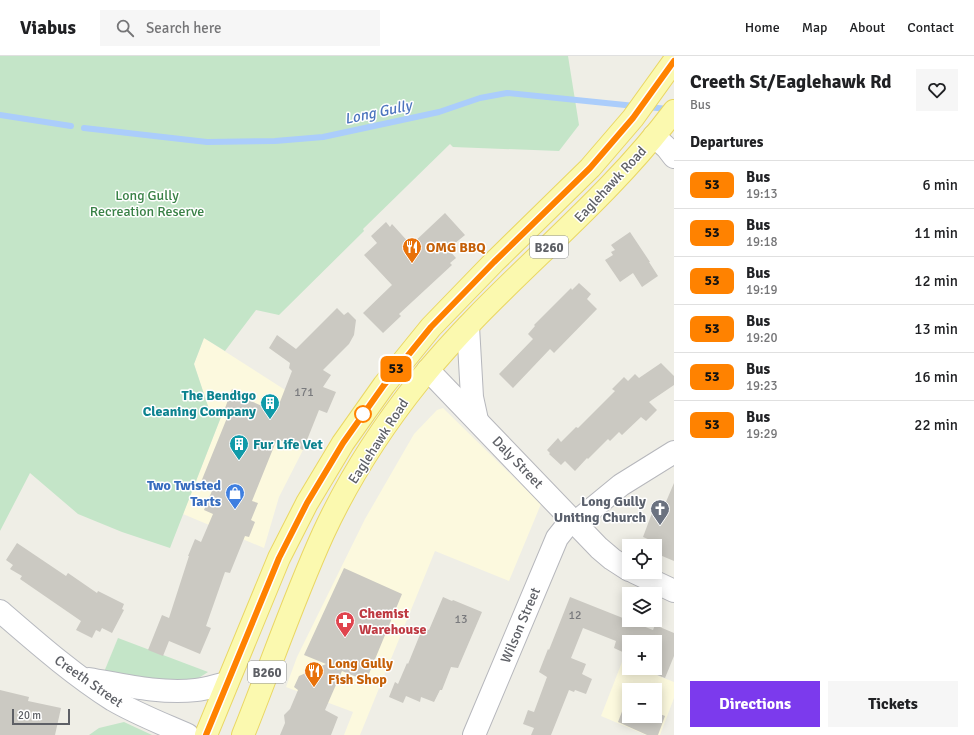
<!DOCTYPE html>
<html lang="en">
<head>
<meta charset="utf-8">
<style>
  :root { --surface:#fff; --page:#f6f6f6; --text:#202124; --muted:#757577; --line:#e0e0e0; --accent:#7c3aed }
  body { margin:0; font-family:Signika,sans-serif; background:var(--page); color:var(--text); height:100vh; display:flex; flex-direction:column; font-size:15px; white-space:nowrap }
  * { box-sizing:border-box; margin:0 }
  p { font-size:13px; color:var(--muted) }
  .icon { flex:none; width:22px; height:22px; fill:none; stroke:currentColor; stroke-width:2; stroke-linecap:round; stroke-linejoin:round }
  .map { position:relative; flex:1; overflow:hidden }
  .panel { display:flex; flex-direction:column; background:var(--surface); width:300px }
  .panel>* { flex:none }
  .badge { padding:0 8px; border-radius:6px; font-size:14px; line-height:26px }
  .controls { position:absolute; left:622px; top:483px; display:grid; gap:8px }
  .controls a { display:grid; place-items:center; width:40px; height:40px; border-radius:0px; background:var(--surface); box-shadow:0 2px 10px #0003; font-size:20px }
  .scale { position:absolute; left:12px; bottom:10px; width:58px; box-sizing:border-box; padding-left:4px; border:2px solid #5e6066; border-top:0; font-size:11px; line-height:14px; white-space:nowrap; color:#5e6066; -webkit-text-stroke:3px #fff; paint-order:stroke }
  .map>.badge { position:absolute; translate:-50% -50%; box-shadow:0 0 0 2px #fff }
  h2 { padding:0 16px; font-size:15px; line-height:36px }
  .round { display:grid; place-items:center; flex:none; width:42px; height:42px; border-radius:0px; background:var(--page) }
  .headline { display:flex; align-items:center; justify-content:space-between; height:68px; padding:0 16px }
  h1 { font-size:19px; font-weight:800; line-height:30px }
  .button { display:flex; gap:8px; margin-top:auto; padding:8px 16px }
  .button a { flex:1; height:46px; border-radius:0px; background:var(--accent); color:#fff; font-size:16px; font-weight:800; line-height:46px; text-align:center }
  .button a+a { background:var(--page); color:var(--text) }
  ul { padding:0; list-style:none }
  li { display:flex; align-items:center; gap:12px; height:48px; padding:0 16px; border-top:1px solid var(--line) }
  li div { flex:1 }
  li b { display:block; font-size:15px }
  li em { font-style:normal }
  li .badge { min-width:44px; font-weight:700; text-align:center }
  header { display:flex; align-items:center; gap:24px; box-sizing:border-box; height:56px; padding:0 20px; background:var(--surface); border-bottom:1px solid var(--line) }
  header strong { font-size:19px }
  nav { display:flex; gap:22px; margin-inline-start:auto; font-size:14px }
  .search { width:280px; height:36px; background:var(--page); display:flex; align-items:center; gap:10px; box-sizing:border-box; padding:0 14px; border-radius:0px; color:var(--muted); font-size:15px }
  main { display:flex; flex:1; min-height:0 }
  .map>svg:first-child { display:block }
</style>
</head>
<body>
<header>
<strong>Viabus</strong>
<div class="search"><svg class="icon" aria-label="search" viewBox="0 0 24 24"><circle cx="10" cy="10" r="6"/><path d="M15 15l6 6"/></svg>Search here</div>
<nav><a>Home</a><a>Map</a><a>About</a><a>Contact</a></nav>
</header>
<main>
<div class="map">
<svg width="674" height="679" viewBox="0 0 674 679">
  <rect width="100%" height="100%" fill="#efeee6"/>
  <g fill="#fcf9de" fill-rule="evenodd">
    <path d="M 204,282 L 318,355 L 303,394 L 279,441 L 264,492 L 183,458 L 221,361 L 209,353 L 194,308 Z"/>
    <path d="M 443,352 L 541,448 L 509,525 L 435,495 L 360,679 L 344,679 L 353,656 L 286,631 L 297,601 L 365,463 L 414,378 L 437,354 Z"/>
    <path d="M 622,606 L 629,609 L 629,612 L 638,612 L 674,626 L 674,642 L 660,679 L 646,679 L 601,660 ZM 629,634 L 655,634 L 655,660 L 629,660 Z"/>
  </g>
  <g fill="#c4e5c8">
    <path d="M 0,0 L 568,0 L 579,69 L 559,95 L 453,91 L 450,88 L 363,173 L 364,175 L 279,259 L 256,254 L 225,295 L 204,282 L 194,308 L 209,353 L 221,361 L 170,492 L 122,476 L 78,458 L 30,417 L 0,475 Z"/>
    <path d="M 118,582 L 208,616 L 197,623 L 185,627 L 104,616 Z"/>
    <path d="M 124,666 L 152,679 L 89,679 L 99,672 Z"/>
  </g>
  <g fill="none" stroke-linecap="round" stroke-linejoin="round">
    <g stroke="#abcdfb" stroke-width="6">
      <path d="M 646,51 L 669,53"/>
      <path d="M 0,59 L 71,70"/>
      <path d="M 84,72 L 207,86 L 275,85 L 323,81 L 439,56 L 480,42 L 507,37 L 635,50"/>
    </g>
  </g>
  <g fill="#cbc9c2">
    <path d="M 445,157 L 465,179 L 448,193 L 456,202 L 450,207 L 452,209 L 399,258 L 401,260 L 383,277 L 363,257 L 392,229 L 364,199 L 377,187 L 371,180 L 386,166 L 390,171 L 392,168 L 411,189 Z"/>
    <path d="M 630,176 L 650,206 L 649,206 L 658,220 L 642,231 L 633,217 L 620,226 L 605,204 L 613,199 L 611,196 L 615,194 L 611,189 Z"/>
    <path d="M 579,227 L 591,238 L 587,243 L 597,253 L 554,297 L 550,293 L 513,332 L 499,318 L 533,283 L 528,278 L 535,270 L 534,269 L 571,232 L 572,234 Z"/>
    <path d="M 337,252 L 344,259 L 348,256 L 356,264 L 354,279 L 349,288 L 323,314 L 331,319 L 323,331 L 336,336 L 327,357 L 319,354 L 303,394 L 277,383 L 252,445 L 258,447 L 251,464 L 255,466 L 249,481 L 245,480 L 230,517 L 225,516 L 206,570 L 211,572 L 200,598 L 169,585 L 163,600 L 148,594 L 162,559 L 169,562 L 189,500 L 188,500 L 195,483 L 201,486 L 213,458 L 204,454 L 214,430 L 201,426 L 229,357 L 224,355 L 232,333 L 247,339 L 246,343 L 276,356 L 292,315 L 289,312 L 290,307 L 269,292 L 277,279 L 296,293 Z"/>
    <path d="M 661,307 L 674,320 L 674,329 L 649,346 L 657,354 L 646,365 L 641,361 L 622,379 L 619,376 L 610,385 L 608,383 L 588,403 L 587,402 L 575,415 L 565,405 L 561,409 L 549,398 L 550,397 L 547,394 L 558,382 L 561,386 L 576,371 L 578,372 L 615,335 L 612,333 L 624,321 L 628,325 L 635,318 L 639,322 Z"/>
    <path d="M 674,427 L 674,505 L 655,497 L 655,490 L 648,490 L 650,484 L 643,481 L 652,457 L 660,460 Z"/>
    <path d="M 17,487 L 66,520 L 68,517 L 97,537 L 98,535 L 124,548 L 122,553 L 124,554 L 112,577 L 102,572 L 100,576 L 96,574 L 92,582 L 76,574 L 81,565 L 20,523 L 22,520 L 10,513 L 13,509 L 6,504 Z"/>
    <path d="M 344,512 L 402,538 L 366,625 L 342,615 L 325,654 L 338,661 L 331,679 L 280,679 L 285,667 L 284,659 L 290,653 L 298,634 L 294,631 L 299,620 L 326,608 L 304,599 Z"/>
    <path d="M 443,541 L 452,545 L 453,544 L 482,556 L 458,612 L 451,611 L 442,634 L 440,634 L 434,646 L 421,641 L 420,646 L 406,640 L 403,647 L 389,641 L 395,626 L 398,628 L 407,607 L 408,608 L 423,571 L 429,574 Z"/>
    <path d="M 570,541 L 653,574 L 655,569 L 674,577 L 674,600 L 665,622 L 645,614 L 646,612 L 655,612 L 655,586 L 629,586 L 629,599 L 614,592 L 616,585 L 583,572 L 571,602 L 586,608 L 582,618 L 592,623 L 586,638 L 575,634 L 574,636 L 569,634 L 551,679 L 531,679 L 534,672 L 523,668 L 528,654 L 534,656 L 547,621 L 539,616 L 548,593 L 549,594 Z"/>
    <path d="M 0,634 L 29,641 L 28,645 L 61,652 L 55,679 L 0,679 Z"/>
    <path d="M 626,645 L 629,646 L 629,660 L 655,660 L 655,656 L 665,660 L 658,679 L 647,679 L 618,666 Z"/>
  </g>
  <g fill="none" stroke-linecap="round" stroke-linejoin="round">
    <defs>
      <g id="minor">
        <path d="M 654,80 L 667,92 L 674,101"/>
        <path d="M 468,270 L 472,341 L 477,364"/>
        <path d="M 428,314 L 599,492 L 612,503 L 629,514"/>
        <path d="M 576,466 L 621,429 L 674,396"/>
        <path d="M 634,516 L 674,535"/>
        <path d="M 474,679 L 557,482 L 572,463"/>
      </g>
      <g id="secondary">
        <path d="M 0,555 C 36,586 72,618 113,644 C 137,658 163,668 188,679"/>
        <path d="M 89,623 C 124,629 160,638 196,634 C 207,633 217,629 227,627"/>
      </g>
      <g id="primary">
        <path d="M 206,679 L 279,502 L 307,447 L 343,387 L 384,329 L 431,271 L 494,206 L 590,112 L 633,62 L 674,5"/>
        <path d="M 243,679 C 270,612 293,544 323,478 C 348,424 382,371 419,325 C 497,228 599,155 674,55"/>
      </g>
    </defs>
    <use href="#minor" stroke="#b6b7bc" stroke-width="24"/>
    <use href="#secondary" stroke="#b7b9bf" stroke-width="24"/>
    <use href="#primary" stroke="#ead764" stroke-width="24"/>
    <use href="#minor" stroke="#fff" stroke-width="22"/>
    <use href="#secondary" stroke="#fff" stroke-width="22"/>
    <use href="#primary" stroke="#fbf9af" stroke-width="22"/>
  </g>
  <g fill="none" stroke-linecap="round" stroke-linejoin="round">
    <defs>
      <path id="line" d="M 206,679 L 279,502 L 307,447 L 343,387 L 384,329 L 431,271 L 494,206 L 590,112 L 633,62 L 674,5"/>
    </defs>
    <use href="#line" stroke="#fff" stroke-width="9"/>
    <use href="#line" stroke="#ff8200" stroke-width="6"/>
  </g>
  <defs>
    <symbol id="restaurant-pin" viewBox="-11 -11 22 30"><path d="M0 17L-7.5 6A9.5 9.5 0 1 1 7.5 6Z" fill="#e8710a" stroke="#fff"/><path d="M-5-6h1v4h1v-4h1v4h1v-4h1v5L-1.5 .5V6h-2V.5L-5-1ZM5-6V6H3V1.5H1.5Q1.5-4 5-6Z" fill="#fff"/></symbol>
    <symbol id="building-pin" viewBox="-11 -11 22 30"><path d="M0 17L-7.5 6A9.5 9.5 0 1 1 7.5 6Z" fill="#0f9aa8" stroke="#fff"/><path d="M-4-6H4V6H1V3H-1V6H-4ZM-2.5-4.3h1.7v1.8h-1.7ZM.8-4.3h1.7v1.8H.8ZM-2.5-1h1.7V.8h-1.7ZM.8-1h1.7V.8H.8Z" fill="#fff"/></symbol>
    <symbol id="shop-pin" viewBox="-11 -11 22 30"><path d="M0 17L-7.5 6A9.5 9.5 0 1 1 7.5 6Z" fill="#3f7fe0" stroke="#fff"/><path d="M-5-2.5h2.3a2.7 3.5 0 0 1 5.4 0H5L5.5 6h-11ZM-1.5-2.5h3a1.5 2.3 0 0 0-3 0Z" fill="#fff"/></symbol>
    <symbol id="church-pin" viewBox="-11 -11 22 30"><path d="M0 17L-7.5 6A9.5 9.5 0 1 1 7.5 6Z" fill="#6b7280" stroke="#fff"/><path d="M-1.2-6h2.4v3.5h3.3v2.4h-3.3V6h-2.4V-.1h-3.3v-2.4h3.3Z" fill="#fff"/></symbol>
    <symbol id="pharmacy-pin" viewBox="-11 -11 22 30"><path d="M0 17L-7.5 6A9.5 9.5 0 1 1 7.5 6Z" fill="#e0444e" stroke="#fff"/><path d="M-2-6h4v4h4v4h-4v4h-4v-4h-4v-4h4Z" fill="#fff"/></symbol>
  </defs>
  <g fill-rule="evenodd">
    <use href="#restaurant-pin" x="401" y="180" width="22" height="30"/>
    <use href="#building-pin" x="259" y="336" width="22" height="30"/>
    <use href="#building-pin" x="228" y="377" width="22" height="30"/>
    <use href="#shop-pin" x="224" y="426" width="22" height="30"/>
    <use href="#church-pin" x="649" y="442" width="22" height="30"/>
    <use href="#pharmacy-pin" x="334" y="554" width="22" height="30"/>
    <use href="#restaurant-pin" x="303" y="604" width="22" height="30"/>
  </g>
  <circle fill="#fff" stroke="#ff8200" stroke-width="2" cx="363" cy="358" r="8"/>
  <g text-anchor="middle" stroke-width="3" stroke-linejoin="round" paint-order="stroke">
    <g font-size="12" fill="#797a7d">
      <text x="304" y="340">171</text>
      <text x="575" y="563">12</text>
      <text x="461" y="567">13</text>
    </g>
    <g fill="#fff" stroke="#8e9094" stroke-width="1">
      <rect x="530" y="180" width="38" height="22" rx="3"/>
      <rect x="248" y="605" width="38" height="22" rx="3"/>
    </g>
    <g font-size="13" font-weight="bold" fill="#5e6066">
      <text x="549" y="196">B260</text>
      <text x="267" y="621">B260</text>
    </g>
    <g font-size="14" fill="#5e6066" stroke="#fff">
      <text transform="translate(610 128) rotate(-47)" y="5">Eaglehawk Road</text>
      <text transform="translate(378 385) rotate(-57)" y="5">Eaglehawk Road</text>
      <text transform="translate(518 406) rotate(46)" y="5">Daly Street</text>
      <text transform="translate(520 569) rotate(-67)" y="5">Wilson Street</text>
      <text transform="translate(89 625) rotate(35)" y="5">Creeth Street</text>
    </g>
    <g font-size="14" fill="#398146" stroke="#fff">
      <text x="147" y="144">Long Gully<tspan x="147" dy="16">Recreation Reserve</tspan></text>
    </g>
    <g font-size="14" font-weight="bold" fill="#c56008" stroke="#fff" text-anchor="start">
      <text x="426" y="196">OMG BBQ</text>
      <text x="328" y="612">Long Gully<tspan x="328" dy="16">Fish Shop</tspan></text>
    </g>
    <g font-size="14" font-weight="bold" fill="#0d838f" stroke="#fff" text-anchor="end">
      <text x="256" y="344">The Bendigo<tspan x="256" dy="16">Cleaning Company</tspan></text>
      <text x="253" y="393" text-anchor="start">Fur Life Vet</text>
    </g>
    <g font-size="14" font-weight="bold" fill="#366cbe" stroke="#fff" text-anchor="end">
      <text x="221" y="434">Two Twisted<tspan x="221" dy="16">Tarts</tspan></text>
    </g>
    <g font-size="14" font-weight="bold" fill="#5b616d" stroke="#fff" text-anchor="end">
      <text x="646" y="450">Long Gully<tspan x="646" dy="16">Uniting Church</tspan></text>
    </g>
    <g font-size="14" font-weight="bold" fill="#be3a42" stroke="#fff" text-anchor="start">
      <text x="359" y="562">Chemist<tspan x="359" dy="16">Warehouse</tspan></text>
    </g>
    <g font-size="15" font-style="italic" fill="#4d75be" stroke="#fff">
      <text transform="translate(378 56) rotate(-12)" y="5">Long Gully</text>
    </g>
  </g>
</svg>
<div class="controls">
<a><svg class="icon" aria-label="locate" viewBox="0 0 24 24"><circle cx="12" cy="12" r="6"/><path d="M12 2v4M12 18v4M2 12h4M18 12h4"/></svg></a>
<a><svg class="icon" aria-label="layers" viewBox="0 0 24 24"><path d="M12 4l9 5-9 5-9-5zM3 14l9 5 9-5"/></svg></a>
<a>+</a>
<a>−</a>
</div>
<div class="scale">20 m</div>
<b class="badge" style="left:396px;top:313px;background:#ff8200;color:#111">53</b>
</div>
<section class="panel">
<div class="headline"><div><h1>Creeth St/Eaglehawk Rd</h1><p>Bus</p></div><a class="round"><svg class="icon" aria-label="heart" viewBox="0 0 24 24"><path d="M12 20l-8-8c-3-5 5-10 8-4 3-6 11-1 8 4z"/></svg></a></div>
<h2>Departures</h2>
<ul>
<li><span class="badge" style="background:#ff8200;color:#111">53</span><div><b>Bus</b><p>19:13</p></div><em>6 min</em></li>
<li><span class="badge" style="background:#ff8200;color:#111">53</span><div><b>Bus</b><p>19:18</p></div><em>11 min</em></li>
<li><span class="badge" style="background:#ff8200;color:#111">53</span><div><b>Bus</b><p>19:19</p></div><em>12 min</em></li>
<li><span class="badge" style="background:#ff8200;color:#111">53</span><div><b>Bus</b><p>19:20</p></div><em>13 min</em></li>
<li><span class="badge" style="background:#ff8200;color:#111">53</span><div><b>Bus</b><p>19:23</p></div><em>16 min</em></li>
<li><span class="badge" style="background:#ff8200;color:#111">53</span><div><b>Bus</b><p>19:29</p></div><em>22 min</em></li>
</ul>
<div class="button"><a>Directions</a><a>Tickets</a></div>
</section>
</main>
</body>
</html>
